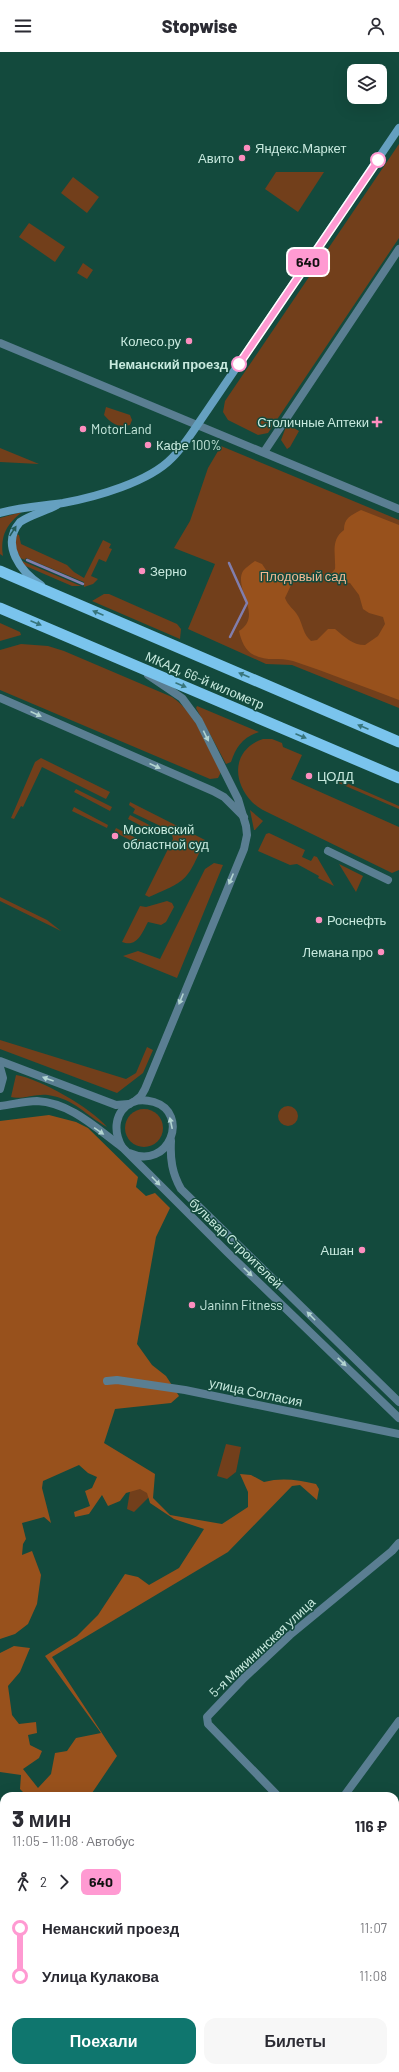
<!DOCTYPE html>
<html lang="ru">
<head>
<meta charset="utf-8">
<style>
  :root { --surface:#fff; --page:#f7f7f7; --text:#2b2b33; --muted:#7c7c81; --accent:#0f766e }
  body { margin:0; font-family:Barlow,sans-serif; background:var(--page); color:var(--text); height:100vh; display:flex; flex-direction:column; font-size:15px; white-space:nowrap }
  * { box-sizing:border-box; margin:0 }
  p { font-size:13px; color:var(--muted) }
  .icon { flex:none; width:22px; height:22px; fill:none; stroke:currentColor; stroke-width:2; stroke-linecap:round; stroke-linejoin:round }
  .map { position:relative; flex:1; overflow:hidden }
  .side { position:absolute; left:0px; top:1740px; width:399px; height:280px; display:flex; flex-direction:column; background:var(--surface); border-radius:12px 12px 0 0; box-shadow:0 4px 16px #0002 }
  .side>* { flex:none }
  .badge { padding:0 8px; border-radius:6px; font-size:14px; line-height:26px }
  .tools { position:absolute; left:347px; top:12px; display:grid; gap:8px }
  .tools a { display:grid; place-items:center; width:40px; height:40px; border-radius:8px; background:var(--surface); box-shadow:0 4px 16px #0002; font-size:20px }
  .map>.badge { position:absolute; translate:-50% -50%; box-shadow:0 0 0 2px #fff }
  .legs { display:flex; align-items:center; gap:6px; height:44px; padding:0 12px; font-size:13px }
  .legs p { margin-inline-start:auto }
  .overview { display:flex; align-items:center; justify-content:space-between; height:68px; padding:0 12px }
  h1 { font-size:22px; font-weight:800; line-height:30px }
  .cta { display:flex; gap:8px; margin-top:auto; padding:8px 12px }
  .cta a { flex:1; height:46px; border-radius:12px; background:var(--accent); color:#fff; font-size:16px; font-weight:800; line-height:46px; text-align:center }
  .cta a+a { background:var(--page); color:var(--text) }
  ul { padding:0 12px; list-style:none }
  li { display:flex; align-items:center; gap:14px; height:48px; font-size:15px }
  li i { display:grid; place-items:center; width:6px; height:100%; margin:0 5px; background:currentColor }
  li i::after { content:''; width:10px; height:10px; margin:-5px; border:3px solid; border-radius:50%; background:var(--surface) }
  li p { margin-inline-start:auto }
  li:first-child i { background:linear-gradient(#0000 50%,currentColor 0) }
  li:last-child i { background:linear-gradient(currentColor 50%,#0000 0) }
  header { display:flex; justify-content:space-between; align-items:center; height:52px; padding:0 12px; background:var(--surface); font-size:18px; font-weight:800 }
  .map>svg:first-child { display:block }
</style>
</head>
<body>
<header><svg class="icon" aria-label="menu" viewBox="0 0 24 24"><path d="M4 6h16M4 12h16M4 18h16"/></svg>Stopwise<svg class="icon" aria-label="person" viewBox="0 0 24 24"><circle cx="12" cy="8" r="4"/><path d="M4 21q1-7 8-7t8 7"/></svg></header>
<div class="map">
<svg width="399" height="2020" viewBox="0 0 399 2020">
  <rect width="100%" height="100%" fill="#134a3d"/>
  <g fill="#723f1b">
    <path d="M 399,92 L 399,186 L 268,381 L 258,383 L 228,368 L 223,360 L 225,349 Z"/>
    <path d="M 276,120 L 324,120 L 298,160 L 265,137 Z"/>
    <path d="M 73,125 L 99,145 L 87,161 L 61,141 Z"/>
    <path d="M 29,171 L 65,195 L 55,210 L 19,185 Z"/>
    <path d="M 83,211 L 93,218 L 87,227 L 77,221 Z"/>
    <path d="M 106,355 L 130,363 L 132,368 L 130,373 C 118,376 112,372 104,363 Z"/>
    <path d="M 287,372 L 299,379 L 290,395 L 287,397 L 281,388 Z"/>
    <path d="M 221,394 L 399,468 L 399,656 L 292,613 L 266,612 L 188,577 L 215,512 L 174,496 L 190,469 L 208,416 Z"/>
    <path d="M 0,396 L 39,412 L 0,410 Z"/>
    <path d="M 22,460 C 7,472 0,483 3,504 L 0,502 L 0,466 Z"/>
    <path d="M 15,482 L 19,483 L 21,492 L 67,513 L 74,520 L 84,526 L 103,488 L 111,492 L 109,496 L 112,497 L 106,510 L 99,507 L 91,524 L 98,527 L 93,532 L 84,535 L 84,530 L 26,506 L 25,508 L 18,505 L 19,502 L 15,499 Z"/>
    <path d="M 22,509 L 81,534 L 72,534 L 21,512 Z"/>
    <path d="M 104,542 L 109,542 L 177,572 L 181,577 L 180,587 L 92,549 Z"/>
    <path d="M 0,571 L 20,580 L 21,583 L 0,589 Z"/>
    <path d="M 21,592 L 48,594 L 64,599 L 172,645 C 197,662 207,694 221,720 L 218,726 L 210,727 L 0,638 L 0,598 Z"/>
    <path d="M 197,654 L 259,680 C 243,685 236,695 231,710 L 226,712 L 196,656 Z"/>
    <path d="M 263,687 L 272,687 L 282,691 L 283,695 L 302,703 L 291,727 L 399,775 L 399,818 L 392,821 L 271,762 C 264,759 257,755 252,750 C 231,728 233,697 263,687 Z"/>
    <path d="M 41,706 L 110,740 L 106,747 L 42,715 L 23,755 L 21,754 L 14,767 L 11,766 L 35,710 Z"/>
    <path d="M 335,726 L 399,754 L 399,757 L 334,729 Z"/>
    <path d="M 76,737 L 112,755 L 110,759 L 74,740 Z"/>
    <path d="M 130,750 L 205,788 C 187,828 189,828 149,845 L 145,843 L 173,787 L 171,779 L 133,761 L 135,757 L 129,753 Z"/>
    <path d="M 74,755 L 108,773 L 107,776 L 72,759 Z"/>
    <path d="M 250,758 L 263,769 L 255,778 L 254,778 Z"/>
    <path d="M 130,763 L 159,778 L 157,782 L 128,767 Z"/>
    <path d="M 116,776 L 150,793 L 148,797 L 114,780 Z"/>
    <path d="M 269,781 L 305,798 L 302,805 L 311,809 L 314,804 L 317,805 L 334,834 L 318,826 L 319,824 L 297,812 L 290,813 L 258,799 L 266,782 Z"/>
    <path d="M 214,811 L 223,813 L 177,926 L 123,904 L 138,899 L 160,907 L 205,817 Z"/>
    <path d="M 339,812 L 363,824 L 356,840 Z"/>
    <path d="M 0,845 L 47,868 L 61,879 L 0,849 Z"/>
    <path d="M 167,849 L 172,851 L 174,855 L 166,870 L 161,873 L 148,870 C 142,881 137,896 122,890 L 140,854 L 146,855 Z"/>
    <path d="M 0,988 L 126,1027 L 136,1021 L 147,995 L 153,998 L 143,1021 L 117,1041 L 0,997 Z"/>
    <path d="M 16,1023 C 41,1027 91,1056 107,1075 C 85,1063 75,1047 48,1043 C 37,1041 20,1048 11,1045 Z"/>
    <circle cx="288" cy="1064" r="10"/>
    <circle cx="144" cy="1076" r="19"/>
    <path d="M 226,1392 L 241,1395 L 236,1420 L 227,1427 L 217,1424 Z"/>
    <path d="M 131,1433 L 149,1436 L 150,1444 L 134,1460 L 127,1457 Z"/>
  </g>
  <g fill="#98511c">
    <path d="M 361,458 L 399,473 L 399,648 C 364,635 329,621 293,609 C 280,605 267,610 254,603 C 245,599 241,588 239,579 C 264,563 233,537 243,519 C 246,515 251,512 255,509 L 262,512 L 270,524 L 285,528 L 292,531 L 285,546 C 288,554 294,557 298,564 C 303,573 303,582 311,589 L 317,588 L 328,577 L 335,577 C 345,585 352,593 365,593 L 378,584 L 385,572 L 383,565 L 369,561 L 363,557 L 359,543 L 350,531 L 335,529 L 330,523 L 335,517 C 336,503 330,488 344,478 C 344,466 350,464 361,458 Z"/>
    <path d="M 49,1063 L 76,1070 L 88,1076 L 138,1125 L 136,1135 L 146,1144 L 155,1141 L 170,1156 L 156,1185 L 137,1292 L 152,1313 L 166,1324 L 179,1344 L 171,1351 L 115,1357 L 104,1391 L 155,1422 L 153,1446 L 170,1463 L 222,1472 L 248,1455 L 248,1440 L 240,1422 L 251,1423 L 264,1430 C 282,1425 298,1428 316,1432 L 319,1437 L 317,1448 L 300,1433 L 292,1434 L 228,1500 L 52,1605 L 117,1704 L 90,1744 L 27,1744 L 20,1737 L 21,1723 L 0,1720 L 0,1601 L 14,1594 L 30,1596 L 20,1620 L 8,1634 L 12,1663 L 19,1672 L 36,1670 L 37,1681 L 28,1683 L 30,1693 L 42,1699 L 39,1706 L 23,1717 L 38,1736 L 51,1722 L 55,1701 L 67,1699 L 76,1686 L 101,1681 L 45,1604 L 77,1584 L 98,1563 L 125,1522 L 138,1525 L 149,1533 L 179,1516 L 204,1477 L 174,1467 L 150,1451 L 147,1441 L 140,1437 L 126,1441 L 120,1449 L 108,1454 L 102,1443 L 89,1462 L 75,1465 L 74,1460 L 90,1454 L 85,1439 L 92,1436 L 97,1425 L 88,1421 L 79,1413 L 43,1429 L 42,1436 L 51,1471 L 44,1465 L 22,1471 L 26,1487 L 23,1492 L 22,1503 L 32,1499 L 41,1523 L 37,1552 L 28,1572 L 15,1582 L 0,1587 L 0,1069 Z"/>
  </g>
  <g fill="#625098" stroke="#817ead">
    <path d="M 0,1796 L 4,1799 L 4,1988 L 0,1989 Z"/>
    <path d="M 395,2013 L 399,2015 L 399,2020 L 60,2020 L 56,2016 L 395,2016 Z"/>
  </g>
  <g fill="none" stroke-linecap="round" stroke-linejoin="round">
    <g stroke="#817ead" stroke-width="2.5">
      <path d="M 27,508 L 83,532"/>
      <path d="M 229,511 L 247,551 L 230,585"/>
    </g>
    <g stroke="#5a7e92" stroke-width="8">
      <path d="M 264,400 L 399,197"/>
      <path d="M 0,646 L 213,739 L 224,745 L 244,765"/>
      <path d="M 328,799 L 388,828"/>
      <path d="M 0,1009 L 116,1053 L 129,1052"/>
      <path d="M 0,1015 L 3,1026 L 0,1037"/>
      <path d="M 0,1054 C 12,1053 24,1049 37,1049 C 71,1051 96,1076 122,1095"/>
      <path d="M 107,1329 L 117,1328 L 185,1338 L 399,1382"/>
      <path d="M 278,1744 L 208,1672 L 207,1665 L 244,1626 L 290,1583 L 392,1499 L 399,1491"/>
    </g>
    <g stroke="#5a7e92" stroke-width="8">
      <path d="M 0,291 L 399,457"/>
      <path d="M 135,1049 L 141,1044 L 145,1037 L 244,797 L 247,783 L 246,774 L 238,747 L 199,669 L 182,646 L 148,623"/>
      <path d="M 171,1089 C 170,1107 172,1121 181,1137 L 399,1350"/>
      <path d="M 129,1101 C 170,1119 190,1061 154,1050 C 147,1048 140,1047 133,1050 C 114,1059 113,1079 122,1095 L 227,1200 L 399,1366"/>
      <path d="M 344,1744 L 399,1669"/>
      <path d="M 395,1886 L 399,1887"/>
    </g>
    <g stroke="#65a0c0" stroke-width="8">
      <path d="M 0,461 C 21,455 42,454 63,451 C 96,445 149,430 172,406 C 182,396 190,384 198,372 L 399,76"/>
      <path d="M 41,533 C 21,520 0,493 20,470 C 30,463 46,459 57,453"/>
    </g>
    <g stroke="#7ac4ed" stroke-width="11">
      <path d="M 0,519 L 399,690"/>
      <path d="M 0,556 L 399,726"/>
    </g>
  </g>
  <defs><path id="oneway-solid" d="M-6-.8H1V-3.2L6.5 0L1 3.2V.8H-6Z"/></defs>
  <use fill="#235b57" href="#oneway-solid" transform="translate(13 479) rotate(-57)"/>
  <g fill="#37757b">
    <use href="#oneway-solid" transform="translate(98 561) rotate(-157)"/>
    <use href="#oneway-solid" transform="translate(36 571) rotate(23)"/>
    <use href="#oneway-solid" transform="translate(244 623) rotate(-157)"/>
    <use href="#oneway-solid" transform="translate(181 633) rotate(23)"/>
    <use href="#oneway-solid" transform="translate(363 675) rotate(-157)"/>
    <use href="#oneway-solid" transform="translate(301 684) rotate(23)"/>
  </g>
  <g fill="#b2d4d0">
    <use href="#oneway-solid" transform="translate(36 662) rotate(24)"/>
    <use href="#oneway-solid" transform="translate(206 684) rotate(64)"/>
    <use href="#oneway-solid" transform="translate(155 714) rotate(24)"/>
    <use href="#oneway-solid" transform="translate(231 827) rotate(113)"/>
    <use href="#oneway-solid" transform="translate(181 947) rotate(112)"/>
    <use href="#oneway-solid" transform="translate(48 1027) rotate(-160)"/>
    <use href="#oneway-solid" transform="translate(171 1071) rotate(-102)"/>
    <use href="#oneway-solid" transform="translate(99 1079) rotate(35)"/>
    <use href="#oneway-solid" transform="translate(156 1129) rotate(46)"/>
    <use href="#oneway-solid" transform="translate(248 1220) rotate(44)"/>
    <use href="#oneway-solid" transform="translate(311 1264) rotate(-134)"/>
    <use href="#oneway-solid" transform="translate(342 1310) rotate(44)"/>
  </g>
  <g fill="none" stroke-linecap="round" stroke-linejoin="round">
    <defs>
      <path id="line-1" d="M 239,312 L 378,108"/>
    </defs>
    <use href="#line-1" stroke="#fff" stroke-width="9"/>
    <use href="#line-1" stroke="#ff9ad2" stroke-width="6"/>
  </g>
  <g fill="#fd8ebf" stroke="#134a3d" stroke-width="1.5">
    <circle cx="247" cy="96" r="4"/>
    <circle cx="242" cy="106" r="4"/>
    <circle cx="189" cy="289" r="4"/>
    <path d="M375 364h4v4h4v4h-4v4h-4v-4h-4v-4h4z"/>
    <circle cx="83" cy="377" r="4"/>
    <circle cx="148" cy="393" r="4"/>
    <circle cx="142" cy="519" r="4"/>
    <circle cx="309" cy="724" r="4"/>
    <circle cx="115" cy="784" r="4"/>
    <circle cx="319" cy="868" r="4"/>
    <circle cx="381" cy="900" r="4"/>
    <circle cx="362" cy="1198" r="4"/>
    <circle cx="192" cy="1253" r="4"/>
  </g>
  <g fill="#fff" stroke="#ff9ad2" stroke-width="2">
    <circle cx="378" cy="108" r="7"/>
    <circle cx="239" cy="312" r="7"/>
  </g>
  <g text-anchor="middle" stroke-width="3" stroke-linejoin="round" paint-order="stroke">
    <g font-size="13" fill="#c8eadf" stroke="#134a3d" text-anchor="start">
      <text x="255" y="101">Яндекс.Маркет</text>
      <text x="234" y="111" text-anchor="end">Авито</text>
      <text x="181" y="294" text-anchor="end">Колесо.ру</text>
      <text x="369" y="375" text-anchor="end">Столичные Аптеки</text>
      <text x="91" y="382">MotorLand</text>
      <text x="156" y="398">Кафе 100%</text>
      <text x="150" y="524">Зерно</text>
      <text x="317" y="729">ЦОДД</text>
      <text x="123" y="782">Московский<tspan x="123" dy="15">областной суд</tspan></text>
      <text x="327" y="873">Роснефть</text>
      <text x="373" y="905" text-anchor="end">Лемана про</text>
      <text x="354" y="1203" text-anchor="end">Ашан</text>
      <text x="200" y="1258">Janinn Fitness</text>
    </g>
    <g font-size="13" font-weight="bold" fill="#c8eadf" stroke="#134a3d" text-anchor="end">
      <text x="228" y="317">Неманский проезд</text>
    </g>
    <g font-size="13" fill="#f4b892" stroke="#134a3d">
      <text x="303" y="529">Плодовый сад</text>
    </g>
    <g font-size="13" fill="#c8eadf" stroke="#134a3d">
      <text transform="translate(205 628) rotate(23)" y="5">МКАД, 66-й километр</text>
      <text transform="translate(236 1191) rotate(44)" y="5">бульвар Строителей</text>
      <text transform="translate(256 1340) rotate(12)" y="5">улица Согласия</text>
      <text transform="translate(262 1595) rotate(-43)" y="5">5-я Мякининская улица</text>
    </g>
  </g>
</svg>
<div class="tools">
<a><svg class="icon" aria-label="layers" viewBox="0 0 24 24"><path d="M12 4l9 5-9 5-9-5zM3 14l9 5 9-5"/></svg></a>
</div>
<b class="badge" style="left:308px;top:210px;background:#ff9ad2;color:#111">640</b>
<section class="side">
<div class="overview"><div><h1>3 мин</h1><p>11:05 – 11:08 · Автобус</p></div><b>116 ₽</b></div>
<div class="legs"><svg class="icon" aria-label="walk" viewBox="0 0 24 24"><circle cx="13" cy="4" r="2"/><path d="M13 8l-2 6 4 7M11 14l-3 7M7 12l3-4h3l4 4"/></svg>2<svg class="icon" aria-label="forward" viewBox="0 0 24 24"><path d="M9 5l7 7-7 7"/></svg><b class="badge" style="background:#ff9ad2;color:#111">640</b></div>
<ul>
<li><i style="color:#ff9ad2"></i><b>Неманский проезд</b><p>11:07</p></li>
<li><i style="color:#ff9ad2"></i><b>Улица Кулакова</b><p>11:08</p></li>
</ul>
<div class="cta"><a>Поехали</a><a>Билеты</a></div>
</section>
</div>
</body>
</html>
